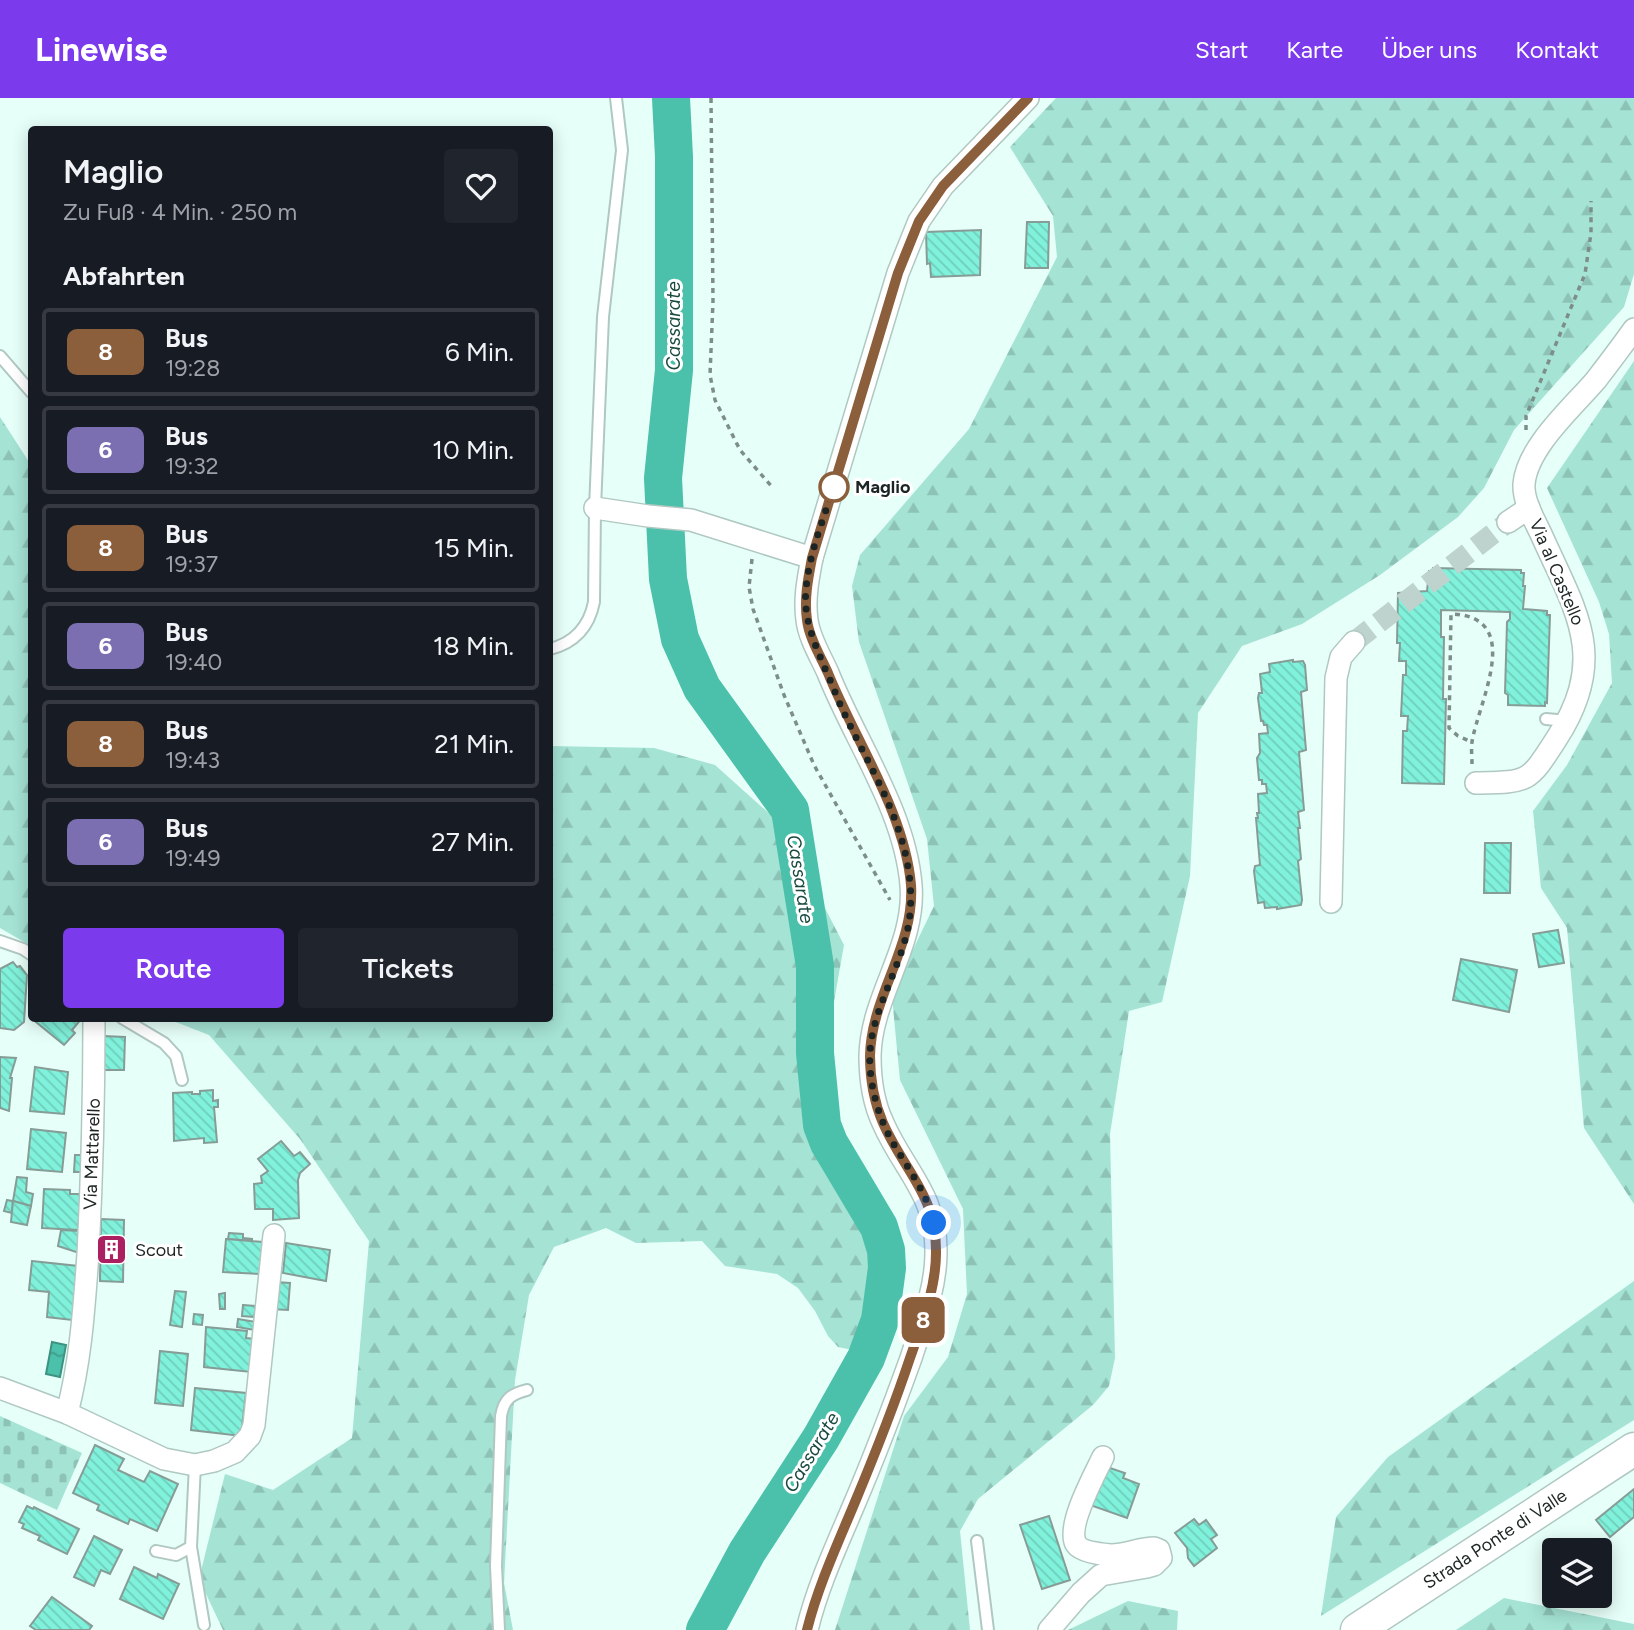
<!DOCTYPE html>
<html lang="de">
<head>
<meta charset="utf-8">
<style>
  :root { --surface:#171b24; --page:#20242c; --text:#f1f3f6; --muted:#9ea1a6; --line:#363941; --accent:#7c3aed }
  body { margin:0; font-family:Figtree,sans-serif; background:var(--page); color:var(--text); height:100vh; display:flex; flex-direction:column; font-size:26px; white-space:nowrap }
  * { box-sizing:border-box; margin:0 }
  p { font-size:23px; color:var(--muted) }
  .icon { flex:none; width:38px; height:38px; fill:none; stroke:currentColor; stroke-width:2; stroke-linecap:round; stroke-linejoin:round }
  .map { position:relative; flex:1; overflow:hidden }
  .panel { position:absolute; left:28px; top:28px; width:525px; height:896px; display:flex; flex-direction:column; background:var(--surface); border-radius:7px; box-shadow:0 4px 18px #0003 }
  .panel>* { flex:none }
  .badge { padding:0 14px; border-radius:10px; font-size:24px; line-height:46px }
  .fabs { position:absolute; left:1542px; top:1440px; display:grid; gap:14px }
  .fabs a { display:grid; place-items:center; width:70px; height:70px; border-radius:7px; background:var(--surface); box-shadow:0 4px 18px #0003; font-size:35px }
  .you { position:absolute; width:35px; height:35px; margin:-18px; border:5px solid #fff; border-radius:50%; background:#1a73e8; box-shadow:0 0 0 10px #1a73e833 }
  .map>.badge { position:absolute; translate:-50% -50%; box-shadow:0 0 0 4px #fff }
  h2 { padding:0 35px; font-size:26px; line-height:63px }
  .round { display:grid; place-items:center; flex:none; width:74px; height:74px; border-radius:7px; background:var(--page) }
  .headline { display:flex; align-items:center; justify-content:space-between; height:119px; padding:0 35px }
  h1 { font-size:33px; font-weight:600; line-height:52px }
  .action { display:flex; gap:14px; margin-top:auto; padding:14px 35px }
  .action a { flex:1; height:80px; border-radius:7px; background:var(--accent); color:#fff; font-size:28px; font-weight:600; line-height:80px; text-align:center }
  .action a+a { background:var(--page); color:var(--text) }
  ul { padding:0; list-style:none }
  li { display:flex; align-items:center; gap:21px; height:88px; margin:0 14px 10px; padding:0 21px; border:4px solid var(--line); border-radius:7px }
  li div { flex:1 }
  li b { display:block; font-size:26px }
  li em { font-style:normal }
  li .badge { min-width:77px; font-weight:700; text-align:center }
  header { display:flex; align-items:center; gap:42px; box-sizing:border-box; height:98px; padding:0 35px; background:var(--accent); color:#fff }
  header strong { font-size:33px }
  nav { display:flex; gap:38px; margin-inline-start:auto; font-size:24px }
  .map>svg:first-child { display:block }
</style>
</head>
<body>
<header>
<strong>Linewise</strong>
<nav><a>Start</a><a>Karte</a><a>Über uns</a><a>Kontakt</a></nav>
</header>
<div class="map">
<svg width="1634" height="1532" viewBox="0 0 1634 1532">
  <defs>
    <pattern id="forest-firs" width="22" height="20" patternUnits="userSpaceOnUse" patternTransform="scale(1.75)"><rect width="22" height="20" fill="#a5e3d4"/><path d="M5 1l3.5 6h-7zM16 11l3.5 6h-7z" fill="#8dc3b6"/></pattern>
    <pattern id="cemetery-stones" width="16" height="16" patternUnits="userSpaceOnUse" patternTransform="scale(1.75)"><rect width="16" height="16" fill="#a5e3d4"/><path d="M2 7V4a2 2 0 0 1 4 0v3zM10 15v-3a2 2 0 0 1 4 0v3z" fill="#8dc3b6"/></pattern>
    <pattern id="water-ripples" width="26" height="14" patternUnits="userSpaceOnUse" patternTransform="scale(1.75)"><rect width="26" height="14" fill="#4bc0aa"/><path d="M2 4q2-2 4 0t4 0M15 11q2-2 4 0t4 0" fill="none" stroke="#3e9c8a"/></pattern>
    <pattern id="building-back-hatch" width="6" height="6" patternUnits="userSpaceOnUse" patternTransform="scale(1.75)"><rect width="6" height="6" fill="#80f1da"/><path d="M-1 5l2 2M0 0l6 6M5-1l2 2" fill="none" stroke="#6ecebb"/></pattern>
  </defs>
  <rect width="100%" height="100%" fill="#e6fff8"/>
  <g fill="url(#forest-firs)">
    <path d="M 1056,0 L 1634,0 L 1634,176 L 1624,209 L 1514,332 L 1484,390 L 1458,419 L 1380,477 L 1302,526 L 1242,548 L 1198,615 L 1190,778 L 1162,904 L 1129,913 L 1110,1036 L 1115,1260 L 1109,1288 L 1093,1307 L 978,1401 L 960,1433 L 970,1532 L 835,1532 L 904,1318 L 948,1259 L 967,1196 L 963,1111 L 900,982 L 894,920 L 892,895 L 934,808 L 927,741 L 859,544 L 852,488 L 860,457 L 969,331 L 1057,159 L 1053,118 L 1010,49 Z"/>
    <path d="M 1634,263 L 1634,1106 L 1584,1030 L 1567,830 L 1541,790 L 1533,713 L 1567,667 L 1612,585 L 1609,536 L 1599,504 L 1547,390 Z"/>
    <path d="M 0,319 L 31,367 L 31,848 L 0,830 Z"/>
    <path d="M 550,648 L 654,650 L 715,667 L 782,727 L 844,847 L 830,926 L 825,1014 L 875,1124 L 857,1253 L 838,1249 L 828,1238 L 815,1213 L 798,1190 L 777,1176 L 725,1168 L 702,1143 L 636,1145 L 606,1130 L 554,1149 L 529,1197 L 515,1282 L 504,1485 L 513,1532 L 223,1532 L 199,1481 L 225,1376 L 273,1392 L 352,1340 L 369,1143 L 300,1041 L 209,937 L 168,921 L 550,920 Z"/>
    <path d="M 1634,1183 L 1634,1322 L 1321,1518 L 1336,1419 L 1388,1359 Z"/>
    <path d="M 1504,1500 L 1634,1526 L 1634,1532 L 1456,1532 Z"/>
    <path d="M 1128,1503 L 1178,1513 L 1177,1532 L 1068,1532 Z"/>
  </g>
  <path fill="url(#cemetery-stones)" d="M 0,1318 L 82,1355 L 57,1412 L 0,1385 Z"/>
  <path fill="url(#water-ripples)" stroke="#3d9282" stroke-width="2" d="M 52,1244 L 66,1247 L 60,1279 L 46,1276 Z"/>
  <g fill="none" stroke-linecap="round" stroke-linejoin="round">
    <path stroke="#4bc0aa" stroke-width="38" d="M 671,0 L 674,59 L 674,272 L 663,380 L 668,481 L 680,541 L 702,590 L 790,712 L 815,868 L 815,955 L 822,1027 L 829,1045 L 879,1129 L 886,1152 L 887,1170 L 880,1222 L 866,1260 L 821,1340 L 747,1454 L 705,1532"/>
  </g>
  <g fill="url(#building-back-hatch)" stroke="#869d97" stroke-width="2">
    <path d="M 1027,124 L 1049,124 L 1048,170 L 1025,170 Z"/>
    <path d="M 981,132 L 980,177 L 931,179 L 930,165 L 927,166 L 926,134 Z"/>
    <path d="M 1433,470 L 1521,472 L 1521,475 L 1524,475 L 1523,488 L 1525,488 L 1523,511 L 1547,513 L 1547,517 L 1550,517 L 1547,605 L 1545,604 L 1545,608 L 1508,607 L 1508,597 L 1505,595 L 1507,524 L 1510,521 L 1510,514 L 1441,512 L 1441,539 L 1444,539 L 1443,601 L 1446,601 L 1444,686 L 1402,685 L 1403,633 L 1407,633 L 1408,618 L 1401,618 L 1403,577 L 1406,577 L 1406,563 L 1399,563 L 1400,545 L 1397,545 L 1398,495 L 1427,493 L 1429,473 L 1433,473 Z"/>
    <path d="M 1293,562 L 1293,564 L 1303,563 L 1305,567 L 1307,592 L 1301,594 L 1306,652 L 1299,654 L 1304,712 L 1298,714 L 1300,730 L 1298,730 L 1301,761 L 1298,763 L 1302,802 L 1301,807 L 1277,811 L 1277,809 L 1265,810 L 1264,804 L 1258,805 L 1254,773 L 1255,768 L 1260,767 L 1256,720 L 1258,720 L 1257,715 L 1259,715 L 1258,696 L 1267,695 L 1266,686 L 1262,686 L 1262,682 L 1259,682 L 1257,660 L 1260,655 L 1259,636 L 1268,635 L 1267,627 L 1264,627 L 1263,623 L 1261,623 L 1258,600 L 1259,595 L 1262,595 L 1260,576 L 1270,574 L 1269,566 Z"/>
    <path d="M 1485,745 L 1511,745 L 1510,795 L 1484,795 Z"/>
    <path d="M 1558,832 L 1564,865 L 1539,869 L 1533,836 Z"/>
    <path d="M 1461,861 L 1517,872 L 1509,914 L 1453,902 Z"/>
    <path d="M 13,864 L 17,869 L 20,868 L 27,877 L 24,924 L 14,932 L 0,930 L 0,871 Z"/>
    <path d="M 39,920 L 82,920 L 72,932 L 75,935 L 64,947 L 36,924 Z"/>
    <path d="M 103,938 L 125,939 L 124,972 L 102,972 Z"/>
    <path d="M 0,959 L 16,960 L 10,980 L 12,980 L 9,1013 L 0,1010 Z"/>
    <path d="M 35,969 L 68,974 L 64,1016 L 30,1013 Z"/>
    <path d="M 213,992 L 213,1003 L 218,1002 L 218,1009 L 214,1009 L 217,1044 L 204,1045 L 204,1040 L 174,1043 L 173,995 L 192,994 L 192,996 L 200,996 L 200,993 Z"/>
    <path d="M 31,1031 L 66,1035 L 62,1074 L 27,1071 Z"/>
    <path d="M 281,1043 L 294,1058 L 300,1054 L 310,1066 L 300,1075 L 298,1082 L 299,1120 L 273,1122 L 273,1111 L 255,1111 L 254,1086 L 262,1085 L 261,1078 L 268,1073 L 258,1061 Z"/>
    <path d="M 75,1057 L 86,1057 L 86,1074 L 74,1074 Z"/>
    <path d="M 17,1079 L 27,1080 L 26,1094 L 33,1096 L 31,1108 L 13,1103 Z"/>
    <path d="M 44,1091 L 70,1092 L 70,1096 L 81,1096 L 78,1132 L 42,1130 Z"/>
    <path d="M 7,1102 L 13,1103 L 12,1115 L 4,1113 Z"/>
    <path d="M 13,1103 L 31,1108 L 27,1127 L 11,1124 Z"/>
    <path d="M 101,1121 L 124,1122 L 123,1184 L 100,1183 Z"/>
    <path d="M 61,1132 L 80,1133 L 79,1155 L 58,1148 Z"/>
    <path d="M 229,1135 L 243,1136 L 243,1140 L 252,1141 L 252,1143 L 228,1141 Z"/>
    <path d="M 226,1141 L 263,1144 L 260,1176 L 223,1174 Z"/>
    <path d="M 286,1145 L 330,1152 L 326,1183 L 283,1175 Z"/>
    <path d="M 32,1163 L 78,1168 L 72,1222 L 47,1219 L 49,1194 L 29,1192 Z"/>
    <path d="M 275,1184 L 290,1185 L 288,1212 L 272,1211 Z"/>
    <path d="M 175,1193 L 186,1194 L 182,1229 L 170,1227 Z"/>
    <path d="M 225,1195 L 225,1211 L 220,1211 L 219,1196 Z"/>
    <path d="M 243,1207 L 256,1208 L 254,1219 L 242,1218 Z"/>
    <path d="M 194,1216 L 203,1217 L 202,1227 L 193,1226 Z"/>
    <path d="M 238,1221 L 256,1224 L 255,1232 L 237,1229 Z"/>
    <path d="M 206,1229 L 247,1233 L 246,1240 L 256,1241 L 251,1274 L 204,1269 Z"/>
    <path d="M 160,1253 L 188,1256 L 183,1308 L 155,1305 Z"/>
    <path d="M 195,1290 L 246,1295 L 241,1338 L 191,1332 Z"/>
    <path d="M 95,1347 L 124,1361 L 118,1372 L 144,1384 L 150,1373 L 178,1386 L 157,1433 L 130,1421 L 128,1426 L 97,1412 L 99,1407 L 73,1395 Z"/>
    <path d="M 1104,1368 L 1125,1375 L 1123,1380 L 1139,1386 L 1127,1420 L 1090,1407 Z"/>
    <path d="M 1634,1391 L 1634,1419 L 1610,1439 L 1596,1422 Z"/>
    <path d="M 27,1408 L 33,1411 L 34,1409 L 79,1431 L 67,1456 L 38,1442 L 40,1438 L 22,1430 L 24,1426 L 19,1424 Z"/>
    <path d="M 1049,1418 L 1070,1482 L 1042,1491 L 1020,1427 Z"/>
    <path d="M 1194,1421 L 1199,1427 L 1206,1422 L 1217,1437 L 1211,1441 L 1217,1450 L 1194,1468 L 1188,1460 L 1187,1450 L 1175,1435 Z"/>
    <path d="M 94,1438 L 122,1452 L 110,1476 L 101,1472 L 94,1488 L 74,1479 Z"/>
    <path d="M 134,1469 L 157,1480 L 158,1476 L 179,1486 L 163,1521 L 120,1501 Z"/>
    <path d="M 52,1499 L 92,1528 L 89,1532 L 36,1532 L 30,1528 Z"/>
  </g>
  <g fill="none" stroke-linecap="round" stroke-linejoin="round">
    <path stroke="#bed3cd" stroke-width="21" stroke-dasharray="21 10" stroke-linecap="butt" d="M 1354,544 L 1508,424"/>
    <defs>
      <g id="lane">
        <path d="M 0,258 L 32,295"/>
        <path d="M 550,551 C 574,545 589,529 594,504 L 595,410 L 603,219 L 622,52 L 616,0"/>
        <path d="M 1546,621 L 1568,623"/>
        <path d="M 0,843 L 23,851 L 32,857"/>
        <path d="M 122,920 L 164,945 L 176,958 L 182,982"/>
        <path d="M 977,1443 L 988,1532"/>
        <path d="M 191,1449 L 204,1527"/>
        <path d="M 156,1453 L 176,1457 L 191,1449 L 195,1367"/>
        <path d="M 499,1532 L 496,1468 L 501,1318 C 504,1301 511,1296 527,1292"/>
      </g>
      <g id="street">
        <path d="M 595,410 L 648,418 L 691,422 L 812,460"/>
        <path d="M 1508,424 L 1529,410"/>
        <path d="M 1476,685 C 1530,684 1528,685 1557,640 C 1609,559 1576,514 1541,436 C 1534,421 1523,403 1524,386 C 1527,349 1573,309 1596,282 C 1609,265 1622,248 1634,231"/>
        <path d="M 1331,804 L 1336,580 L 1341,559 L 1354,544"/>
        <path d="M 0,1290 L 67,1315 L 164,1361 L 195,1367 L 214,1363 L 235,1354 L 250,1338 L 254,1327 L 274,1137"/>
        <path d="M 67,1315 C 81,1262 84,1210 88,1156 C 92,1078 94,999 94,920"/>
        <path d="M 807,1532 C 817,1490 836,1449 853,1409 C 874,1360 893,1310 911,1260 C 922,1226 936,1190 936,1155 C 937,1097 904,1073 883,1025 C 873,1004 870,980 870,958 C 871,898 916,848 911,787 C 905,713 855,643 828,575 C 821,559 809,540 807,522 C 804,501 808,481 812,460 L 898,175 L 919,123 L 943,88 L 1028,0"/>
        <path d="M 1049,1532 L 1081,1495 L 1101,1477 L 1147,1469 L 1154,1467 L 1161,1460 L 1159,1452 L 1154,1450 C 1140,1450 1126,1457 1111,1457 C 1102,1456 1081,1454 1076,1446 C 1066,1428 1095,1376 1103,1359"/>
      </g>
      <path id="secondary" d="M 1357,1532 L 1634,1351"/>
    </defs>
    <use href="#lane" stroke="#b0c8c2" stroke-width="14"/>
    <use href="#street" stroke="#b0c8c2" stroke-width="24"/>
    <use href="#secondary" stroke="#b0c8c2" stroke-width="35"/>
    <g stroke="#7d8e89" stroke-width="3.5" stroke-dasharray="5 5" stroke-linecap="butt">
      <path d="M 711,0 L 713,203 L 710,277 L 715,302 L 740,352 L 773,390"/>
      <path d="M 1526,332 L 1526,318 L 1585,176 L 1591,135 L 1591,103"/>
      <path d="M 752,461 L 749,489 L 753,511 L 784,597 L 814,667 L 890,802"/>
      <path d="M 1472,666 C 1472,659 1471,651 1472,644 C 1478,605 1526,518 1451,516 L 1449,630 L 1458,638 L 1472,644"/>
    </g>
    <use href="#lane" stroke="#fff" stroke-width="10"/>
    <use href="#street" stroke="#fff" stroke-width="21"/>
    <use href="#secondary" stroke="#fff" stroke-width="32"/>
  </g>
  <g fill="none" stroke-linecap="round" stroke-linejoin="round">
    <defs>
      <path id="line" d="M 807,1532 C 818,1488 838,1445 855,1404 C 875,1356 894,1308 910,1260 C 922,1226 936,1190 936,1155 C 937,1097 904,1073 883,1025 C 874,1004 870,980 870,958 C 871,898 915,848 911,787 C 905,715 855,642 828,575 C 821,559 809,540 807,522 C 804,501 808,481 812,460 L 898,175 L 919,123 L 943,88 L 1028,0"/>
    </defs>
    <use href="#line" stroke="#fff" stroke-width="16"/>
    <use href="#line" stroke="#8b5e3c" stroke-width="10"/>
    <path stroke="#1c2523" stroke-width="7" stroke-dasharray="0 12.6" d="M 834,389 C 823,421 809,457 806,491 C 803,521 815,546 826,573 C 833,587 838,603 845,617 C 868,666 899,714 908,769 C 912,793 912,818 905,842 C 893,885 867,923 870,969 C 872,996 880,1022 893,1045 C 909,1072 927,1095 934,1125"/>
  </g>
  <defs>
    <symbol id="building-square" viewBox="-11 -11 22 22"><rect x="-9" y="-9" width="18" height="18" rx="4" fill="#ab2061" stroke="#fff"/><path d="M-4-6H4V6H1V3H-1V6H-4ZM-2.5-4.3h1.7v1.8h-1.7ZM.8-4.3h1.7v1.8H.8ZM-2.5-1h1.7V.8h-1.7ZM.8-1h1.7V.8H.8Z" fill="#fff"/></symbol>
  </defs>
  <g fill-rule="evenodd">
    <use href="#building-square" x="94" y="1134" width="35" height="35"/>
  </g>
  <circle fill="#fff" stroke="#8b5e3c" stroke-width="3.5" cx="834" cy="389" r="14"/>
  <g text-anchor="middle" stroke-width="6" stroke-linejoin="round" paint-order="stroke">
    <g font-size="18" font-weight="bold" fill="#1c2523" stroke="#fff" text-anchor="start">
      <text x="855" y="395">Maglio</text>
    </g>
    <g font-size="18" fill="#1c2523" stroke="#fff">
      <text transform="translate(1557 474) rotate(67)" y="6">Via al Castello</text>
      <text transform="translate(92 1056) rotate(-88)" y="6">Via Mattarello</text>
      <text transform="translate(1495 1441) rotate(-33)" y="6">Strada Ponte di Valle</text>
    </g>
    <g font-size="18" fill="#1c2523" stroke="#fff" text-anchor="start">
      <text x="135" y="1158">Scout</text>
    </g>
    <g font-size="19" font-style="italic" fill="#184a40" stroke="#fff">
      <text transform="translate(673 228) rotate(-90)" y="7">Cassarate</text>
      <text transform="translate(801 781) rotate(81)" y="7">Cassarate</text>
      <text transform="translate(811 1354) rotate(-59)" y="7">Cassarate</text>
    </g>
  </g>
</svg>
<div class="fabs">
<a><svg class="icon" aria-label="layers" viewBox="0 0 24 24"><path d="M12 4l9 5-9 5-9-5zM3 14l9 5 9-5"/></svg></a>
</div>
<div class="you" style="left:934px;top:1125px"></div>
<b class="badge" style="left:923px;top:1222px;background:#8b5e3c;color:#fff">8</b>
<section class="panel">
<div class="headline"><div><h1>Maglio</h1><p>Zu Fuß · 4 Min. · 250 m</p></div><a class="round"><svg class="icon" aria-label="heart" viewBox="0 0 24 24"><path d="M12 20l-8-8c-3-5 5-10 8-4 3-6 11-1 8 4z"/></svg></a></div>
<h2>Abfahrten</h2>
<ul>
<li><span class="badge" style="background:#8b5e3c;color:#fff">8</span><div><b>Bus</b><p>19:28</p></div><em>6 Min.</em></li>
<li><span class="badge" style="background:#7b6fb1;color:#fff">6</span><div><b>Bus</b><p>19:32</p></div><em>10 Min.</em></li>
<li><span class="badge" style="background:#8b5e3c;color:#fff">8</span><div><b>Bus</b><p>19:37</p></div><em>15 Min.</em></li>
<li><span class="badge" style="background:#7b6fb1;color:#fff">6</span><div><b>Bus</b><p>19:40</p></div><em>18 Min.</em></li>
<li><span class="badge" style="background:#8b5e3c;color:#fff">8</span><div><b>Bus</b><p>19:43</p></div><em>21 Min.</em></li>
<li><span class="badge" style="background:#7b6fb1;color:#fff">6</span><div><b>Bus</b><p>19:49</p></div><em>27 Min.</em></li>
</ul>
<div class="action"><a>Route</a><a>Tickets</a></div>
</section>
</div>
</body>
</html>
